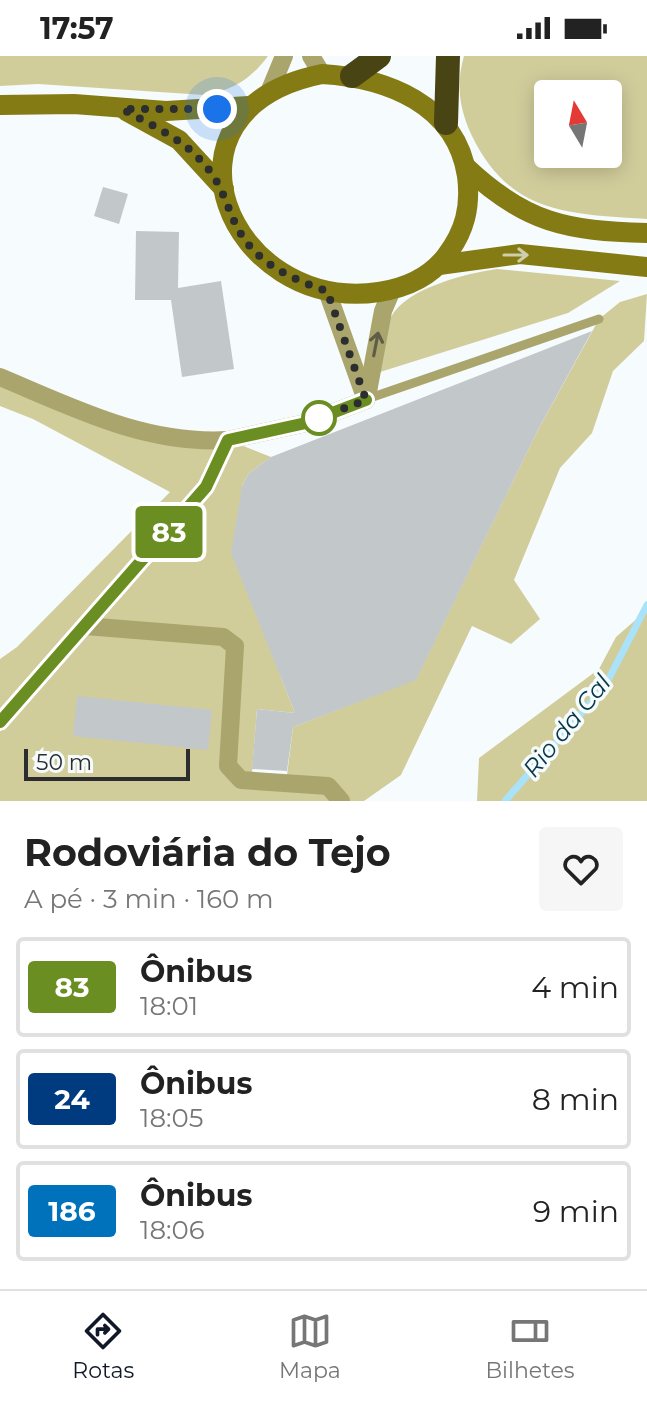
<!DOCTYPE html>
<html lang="pt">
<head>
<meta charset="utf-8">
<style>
  :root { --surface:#fff; --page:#f6f6f6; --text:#222; --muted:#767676; --line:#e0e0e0; --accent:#111827 }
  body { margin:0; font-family:Montserrat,sans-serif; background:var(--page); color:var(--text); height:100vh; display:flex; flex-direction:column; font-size:30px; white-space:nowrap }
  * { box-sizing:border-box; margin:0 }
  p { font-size:26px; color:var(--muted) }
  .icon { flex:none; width:44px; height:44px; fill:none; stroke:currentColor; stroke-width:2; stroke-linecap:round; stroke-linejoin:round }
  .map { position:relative; height:745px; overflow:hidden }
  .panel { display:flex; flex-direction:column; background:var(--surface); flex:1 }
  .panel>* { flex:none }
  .badge { padding:0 16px; border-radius:6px; font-size:28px; line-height:52px }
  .needle { width:52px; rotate:350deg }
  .tools { position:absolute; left:534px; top:24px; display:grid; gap:16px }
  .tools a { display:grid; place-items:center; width:88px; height:88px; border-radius:8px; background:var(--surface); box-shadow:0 4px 20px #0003; font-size:40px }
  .scale { position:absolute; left:24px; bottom:20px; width:166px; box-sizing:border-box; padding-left:8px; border:4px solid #2b2d2e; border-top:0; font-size:22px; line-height:28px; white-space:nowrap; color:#2b2d2e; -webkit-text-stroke:6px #f6fbfd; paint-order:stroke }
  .you { position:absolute; width:40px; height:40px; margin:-20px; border:6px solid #fff; border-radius:50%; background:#1a73e8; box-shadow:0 0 0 12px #1a73e833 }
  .map>.badge { position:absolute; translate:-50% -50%; box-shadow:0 0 0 4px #fff }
  .round { display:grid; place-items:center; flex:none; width:84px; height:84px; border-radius:8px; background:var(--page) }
  .overview { display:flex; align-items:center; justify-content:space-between; height:136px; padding:0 24px }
  h1 { font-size:38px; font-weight:700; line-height:60px }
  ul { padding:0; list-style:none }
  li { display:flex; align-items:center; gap:24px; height:100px; margin:0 16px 12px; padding:0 8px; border:4px solid var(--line); border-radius:8px }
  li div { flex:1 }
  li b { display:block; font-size:30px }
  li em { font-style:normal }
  li .badge { min-width:88px; font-weight:700; text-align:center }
  .status { display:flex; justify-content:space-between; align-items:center; height:56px; padding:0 40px; background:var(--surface); direction:ltr }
  .status svg { height:22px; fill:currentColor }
  .tabs { display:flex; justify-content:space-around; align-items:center; height:112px; border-top:2px solid var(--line); background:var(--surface); font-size:22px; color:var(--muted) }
  .tabs a { display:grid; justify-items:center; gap:4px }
  .tabs .on { color:var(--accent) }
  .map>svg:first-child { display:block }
</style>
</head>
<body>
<div class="status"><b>17:57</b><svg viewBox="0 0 49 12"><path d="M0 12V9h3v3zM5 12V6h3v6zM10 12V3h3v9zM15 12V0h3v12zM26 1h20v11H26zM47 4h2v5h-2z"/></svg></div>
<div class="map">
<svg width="647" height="745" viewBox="0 0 647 745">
  <rect width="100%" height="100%" fill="#f6fbfd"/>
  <g fill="#d1cd9b" fill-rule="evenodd">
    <path d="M 0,0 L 268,0 C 251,23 233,34 205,39 L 38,28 L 0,30 Z"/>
    <path d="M 464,0 L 647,0 L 647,163 C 567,158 509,158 471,78 C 459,51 456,28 464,0 ZM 548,38 L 608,38 L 608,98 L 548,98 Z"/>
    <path d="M 497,213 L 620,225 L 568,257 L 380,316 C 383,299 383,276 391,261 C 406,232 468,217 497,213 Z"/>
    <path d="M 647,238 L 644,285 L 613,315 L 592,377 L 560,412 L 514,524 L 540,563 L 511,588 L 472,570 L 401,719 L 364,745 L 0,745 L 0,603 L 17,591 L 170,436 L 33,363 L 0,350 L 0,321 L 98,362 L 228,384 L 271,401 L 249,417 L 242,430 L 281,622 L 295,657 L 257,653 L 252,716 L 287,719 L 293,671 L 416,623 L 538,374 L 599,263 L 620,246 Z"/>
    <path d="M 647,554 L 647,745 L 477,745 L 479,702 L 599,613 L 616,581 Z"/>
  </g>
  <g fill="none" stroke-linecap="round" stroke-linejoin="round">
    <path stroke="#aae2f9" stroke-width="7" d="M 505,745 L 605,630 L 647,549"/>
  </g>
  <g fill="#c2c7c9">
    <path d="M 103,131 L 128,138 L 119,168 L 94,160 Z"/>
    <path d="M 136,175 L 179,176 L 178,232 L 221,225 L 234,313 L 182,321 L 171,244 L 135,244 Z"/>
    <path d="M 592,275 L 538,374 L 416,624 L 293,671 L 287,715 L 252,713 L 257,653 L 295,657 L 231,497 L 242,430 L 249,417 L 271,401 Z"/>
    <path d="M 77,640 L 212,654 L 208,694 L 73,680 Z"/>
  </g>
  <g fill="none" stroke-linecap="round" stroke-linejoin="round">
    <path stroke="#aaa56d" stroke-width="9" d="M 367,343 L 599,263"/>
    <g stroke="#aaa56d" stroke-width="18">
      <path d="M 311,0 L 322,18"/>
      <path d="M 270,34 L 284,0"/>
      <path d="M 327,235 L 366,344"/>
      <path d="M 0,321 C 74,352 146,389 228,384"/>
      <path d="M 367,341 L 383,255 L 392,234"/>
      <path d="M 85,570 L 223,581 L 235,590 L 228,710 L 241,724 L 328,730 L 341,745"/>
      <path d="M 0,666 L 206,431 L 228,384 L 306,367 L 366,344"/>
    </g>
    <g stroke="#857b14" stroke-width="20">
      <path d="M 322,18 C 387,22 456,48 467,120 C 471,151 465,175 446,200 C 430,221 405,232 379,236 C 229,258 144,54 322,18 Z"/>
      <path d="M 0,49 L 74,48 L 166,55 L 249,50"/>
      <path d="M 126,55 L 179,84 L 224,133"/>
      <path d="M 466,111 C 525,167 567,175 647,177"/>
      <path d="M 439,209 L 520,198 L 647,211"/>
    </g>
    <g stroke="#494413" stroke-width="24">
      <path d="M 352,20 L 379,0"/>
      <path d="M 446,67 L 448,0"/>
    </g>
  </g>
  <defs><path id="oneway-shaft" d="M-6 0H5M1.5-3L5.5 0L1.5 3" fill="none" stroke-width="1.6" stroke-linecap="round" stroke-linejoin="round" transform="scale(2)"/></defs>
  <use stroke="#ceceab" href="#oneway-shaft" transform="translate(516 199)"/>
  <use stroke="#5e5d47" href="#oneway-shaft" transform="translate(376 288) rotate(-79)"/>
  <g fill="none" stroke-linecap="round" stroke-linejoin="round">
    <defs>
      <path id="line" d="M 0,666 L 206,431 L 228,384 L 306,367 L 366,344"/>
    </defs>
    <use href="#line" stroke="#fff" stroke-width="18"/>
    <use href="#line" stroke="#6b8e23" stroke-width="12"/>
    <path stroke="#2b2d2e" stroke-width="8" stroke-dasharray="0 14.4" d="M 217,53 L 122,53 C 151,69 182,82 204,108 C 221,127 225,145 235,167 C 253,206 289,222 327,235 L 366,344 L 319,362"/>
  </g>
  <circle fill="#fff" stroke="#6b8e23" stroke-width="4" cx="319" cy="362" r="16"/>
  <g text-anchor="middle" stroke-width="7" stroke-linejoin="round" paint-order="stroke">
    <g font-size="24" font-style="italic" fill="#073747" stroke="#f6fbfd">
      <text transform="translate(567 670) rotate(-51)" y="8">Rio da Cal</text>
    </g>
  </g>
</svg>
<div class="tools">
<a><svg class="needle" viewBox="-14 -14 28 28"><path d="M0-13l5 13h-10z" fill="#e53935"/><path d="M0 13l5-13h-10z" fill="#767676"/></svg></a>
</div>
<div class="scale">50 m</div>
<div class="you" style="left:217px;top:53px"></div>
<b class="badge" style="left:169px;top:476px;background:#6b8e23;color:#fff">83</b>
</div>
<section class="panel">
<div class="overview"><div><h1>Rodoviária do Tejo</h1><p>A pé · 3 min · 160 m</p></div><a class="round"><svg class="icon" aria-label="heart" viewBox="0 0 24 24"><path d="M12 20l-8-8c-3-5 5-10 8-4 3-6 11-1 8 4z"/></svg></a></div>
<ul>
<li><span class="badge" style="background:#6b8e23;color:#fff">83</span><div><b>Ônibus</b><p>18:01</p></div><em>4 min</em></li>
<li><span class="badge" style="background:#003b80;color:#fff">24</span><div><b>Ônibus</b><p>18:05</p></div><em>8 min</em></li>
<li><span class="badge" style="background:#0072bc;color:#fff">186</span><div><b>Ônibus</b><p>18:06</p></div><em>9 min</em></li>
</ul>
</section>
<nav class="tabs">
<a class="on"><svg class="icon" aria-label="directions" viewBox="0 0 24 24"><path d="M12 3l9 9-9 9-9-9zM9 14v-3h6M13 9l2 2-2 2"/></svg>Rotas</a>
<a><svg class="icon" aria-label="map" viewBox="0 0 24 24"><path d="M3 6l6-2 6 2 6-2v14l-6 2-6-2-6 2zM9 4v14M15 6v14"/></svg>Mapa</a>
<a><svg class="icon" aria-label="tickets" viewBox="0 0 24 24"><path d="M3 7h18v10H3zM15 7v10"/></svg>Bilhetes</a>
</nav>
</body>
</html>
